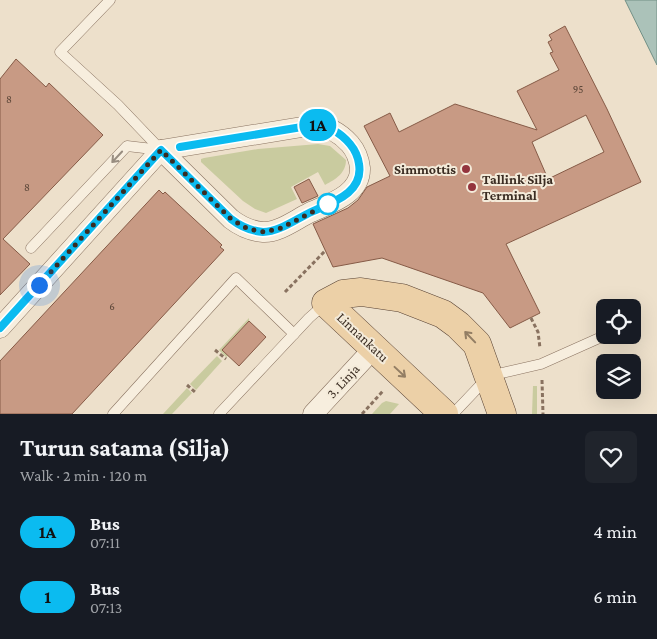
<!DOCTYPE html>
<html lang="en">
<head>
<meta charset="utf-8">
<style>
  :root { --surface:#171b24; --page:#20242c; --text:#f1f3f6; --muted:#9ea1a6 }
  body { margin:0; font-family:"Crimson Pro",serif; background:var(--page); color:var(--text); height:100vh; display:flex; flex-direction:column; font-size:19px; white-space:nowrap }
  * { box-sizing:border-box; margin:0 }
  p { font-size:16px; color:var(--muted) }
  .icon { flex:none; width:28px; height:28px; fill:none; stroke:currentColor; stroke-width:2; stroke-linecap:round; stroke-linejoin:round }
  .map { position:relative; height:414px; overflow:hidden }
  .panel { display:flex; flex-direction:column; background:var(--surface); flex:1 }
  .panel>* { flex:none }
  .badge { padding:0 10px; border-radius:16px; font-size:18px; line-height:32px }
  .fabs { position:absolute; left:596px; top:299px; display:grid; gap:10px }
  .fabs a { display:grid; place-items:center; width:45px; height:45px; border-radius:8px; background:var(--surface); box-shadow:0 5px 20px #0002; font-size:25px }
  .you { position:absolute; width:25px; height:25px; margin:-12px; border:4px solid #fff; border-radius:50%; background:#1a73e8; box-shadow:0 0 0 8px #1a73e833 }
  .map>.badge { position:absolute; translate:-50% -50%; box-shadow:0 0 0 2px #fff }
  .round { display:grid; place-items:center; flex:none; width:52px; height:52px; border-radius:8px; background:var(--page) }
  .headline { display:flex; align-items:center; justify-content:space-between; height:85px; padding:0 20px }
  h1 { font-size:24px; font-weight:700; line-height:38px }
  ul { padding:0; list-style:none }
  li { display:flex; align-items:center; gap:15px; height:65px; padding:0 20px }
  li div { flex:1 }
  li b { display:block; font-size:19px }
  li em { font-style:normal }
  li .badge { min-width:55px; font-weight:700; text-align:center }
  .map>svg:first-child { display:block }
</style>
</head>
<body>
<div class="map">
<svg width="657" height="414" viewBox="0 0 657 414">
  <rect width="100%" height="100%" fill="#ede0cb"/>
  <g fill="#c9cb9f">
    <path d="M 318,144 L 330,146 L 346,160 C 346,173 336,179 325,185 L 318,172 L 291,187 L 297,199 L 266,213 L 255,209 L 243,201 L 201,162 L 201,159 L 204,158 L 258,149 Z"/>
    <path d="M 249,318 L 249,321 L 222,350 L 228,356 L 226,357 L 219,350 Z"/>
    <path d="M 217,356 L 222,361 L 196,390 L 190,384 Z"/>
    <path d="M 533,386 L 537,386 L 537,414 L 532,414 Z"/>
    <path d="M 187,388 L 192,393 L 191,394 L 172,414 L 163,414 Z"/>
    <path d="M 386,401 L 399,404 L 390,414 L 372,414 L 382,403 Z"/>
  </g>
  <path fill="#abc2b9" stroke="#729086" d="M 625,0 L 657,0 L 657,65 Z"/>
  <g fill="#c89a84" stroke="#865b47" fill-rule="evenodd">
    <path d="M 565,26 L 607,109 L 641,182 L 506,244 L 540,313 L 510,328 L 483,293 L 382,258 L 333,267 L 313,224 L 348,208 L 358,200 L 367,187 L 390,176 L 364,126 L 390,113 L 399,132 L 455,104 L 537,130 L 517,91 L 559,70 L 550,53 L 553,52 L 548,42 L 552,40 L 549,35 ZM 586,115 L 604,152 L 548,179 L 532,142 Z"/>
    <path d="M 16,59 L 46,87 L 49,83 L 103,135 L 3,239 L 30,264 L 0,295 L 0,79 Z"/>
    <path d="M 309,179 L 318,196 L 302,203 L 294,187 Z"/>
    <path d="M 159,190 L 163,194 L 165,192 L 222,245 L 220,247 L 224,250 L 72,414 L 0,414 L 0,361 Z"/>
    <path d="M 249,321 L 266,337 L 239,366 L 222,350 Z"/>
  </g>
  <g fill="none" stroke-linecap="round" stroke-linejoin="round">
    <defs>
      <g id="lane">
        <path d="M 110,0 L 60,52 L 118,105 L 161,150"/>
        <path d="M 31,248 L 127,146 L 161,150"/>
        <path d="M 113,414 L 236,278 L 294,334"/>
        <path d="M 219,414 L 309,318 L 326,303"/>
        <path d="M 453,414 L 489,376 L 541,364 L 606,335"/>
      </g>
      <g id="street">
        <path d="M 314,125 C 329,126 340,133 350,144 C 356,151 359,159 360,168 C 361,195 328,204 309,213 C 295,220 278,233 263,232 C 251,231 240,226 231,219 L 161,150 Z"/>
        <path d="M 0,328 L 161,150"/>
        <path d="M 313,414 L 374,348"/>
      </g>
      <path id="primary" d="M 444,414 L 326,303 L 343,294 L 361,292 L 402,298 L 443,314 L 458,325 L 477,344 L 502,414"/>
    </defs>
    <use href="#lane" stroke="#897260" stroke-width="11"/>
    <use href="#street" stroke="#897260" stroke-width="21"/>
    <use href="#primary" stroke="#574133" stroke-width="29"/>
    <g stroke="#897260" stroke-width="3" stroke-dasharray="4 2.5" stroke-linecap="butt">
      <path d="M 285,292 L 325,251"/>
      <path d="M 531,318 L 538,332 L 540,348"/>
      <path d="M 215,350 L 226,359"/>
      <path d="M 542,380 L 543,414"/>
      <path d="M 187,385 L 195,392"/>
      <path d="M 362,414 L 383,391"/>
    </g>
    <use href="#lane" stroke="#f7eede" stroke-width="10"/>
    <use href="#street" stroke="#f7eede" stroke-width="20"/>
    <use href="#primary" stroke="#ecd0a7" stroke-width="28"/>
  </g>
  <defs><path id="oneway-shaft" d="M-6 0H5M1.5-3L5.5 0L1.5 3" fill="none" stroke-width="1.6" stroke-linecap="round" stroke-linejoin="round" transform="scale(1.25)"/></defs>
  <use stroke="#988d80" href="#oneway-shaft" transform="translate(117 157) rotate(133)"/>
  <g stroke="#937e64">
    <use href="#oneway-shaft" transform="translate(470 337) rotate(-134)"/>
    <use href="#oneway-shaft" transform="translate(400 372) rotate(43)"/>
  </g>
  <g fill="none" stroke-linecap="round" stroke-linejoin="round">
    <defs>
      <path id="line" d="M 0,328 L 161,150 L 231,219 C 240,226 251,231 263,232 C 278,232 295,220 309,213 C 330,203 364,194 359,164 C 358,157 355,150 350,144 C 340,132 329,126 314,125 L 180,147"/>
    </defs>
    <use href="#line" stroke="#fff" stroke-width="11"/>
    <use href="#line" stroke="#0bbbf0" stroke-width="8"/>
    <path stroke="#3a2c22" stroke-width="5" stroke-dasharray="0 9" d="M 39,285 L 161,150 L 231,219 L 248,229 L 264,232 L 281,228 L 328,204"/>
  </g>
  <g fill="#94343d" stroke="#f4ebda" stroke-width="2">
    <circle cx="466" cy="169" r="5"/>
    <circle cx="472" cy="187" r="5"/>
  </g>
  <circle fill="#fff" stroke="#0bbbf0" stroke-width="2.5" cx="328" cy="204" r="10"/>
  <g text-anchor="middle" stroke-width="4" stroke-linejoin="round" paint-order="stroke">
    <g font-size="11" fill="#5e483a">
      <text x="578" y="93">95</text>
      <text x="9" y="103">8</text>
      <text x="27" y="191">8</text>
      <text x="112" y="310">6</text>
    </g>
    <g font-size="14" font-weight="bold" fill="#3a2c22" stroke="#f4ebda" text-anchor="end">
      <text x="456" y="174">Simmottis</text>
      <text x="482" y="184" text-anchor="start">Tallink Silja<tspan x="482" dy="16">Terminal</tspan></text>
    </g>
    <g font-size="14" fill="#3a2c22" stroke="#f4ebda">
      <text transform="translate(363 337) rotate(43)" y="5">Linnankatu</text>
      <text transform="translate(343 381) rotate(-47)" y="5">3. Linja</text>
    </g>
  </g>
</svg>
<div class="fabs">
<a><svg class="icon" aria-label="locate" viewBox="0 0 24 24"><circle cx="12" cy="12" r="6"/><path d="M12 2v4M12 18v4M2 12h4M18 12h4"/></svg></a>
<a><svg class="icon" aria-label="layers" viewBox="0 0 24 24"><path d="M12 4l9 5-9 5-9-5zM3 14l9 5 9-5"/></svg></a>
</div>
<div class="you" style="left:39px;top:285px"></div>
<b class="badge" style="left:318px;top:125px;background:#0bbbf0;color:#111">1A</b>
</div>
<section class="panel">
<div class="headline"><div><h1>Turun satama (Silja)</h1><p>Walk · 2 min · 120 m</p></div><a class="round"><svg class="icon" aria-label="heart" viewBox="0 0 24 24"><path d="M12 20l-8-8c-3-5 5-10 8-4 3-6 11-1 8 4z"/></svg></a></div>
<ul>
<li><span class="badge" style="background:#0bbbf0;color:#111">1A</span><div><b>Bus</b><p>07:11</p></div><em>4 min</em></li>
<li><span class="badge" style="background:#0bbbf0;color:#111">1</span><div><b>Bus</b><p>07:13</p></div><em>6 min</em></li>
</ul>
</section>
</body>
</html>
